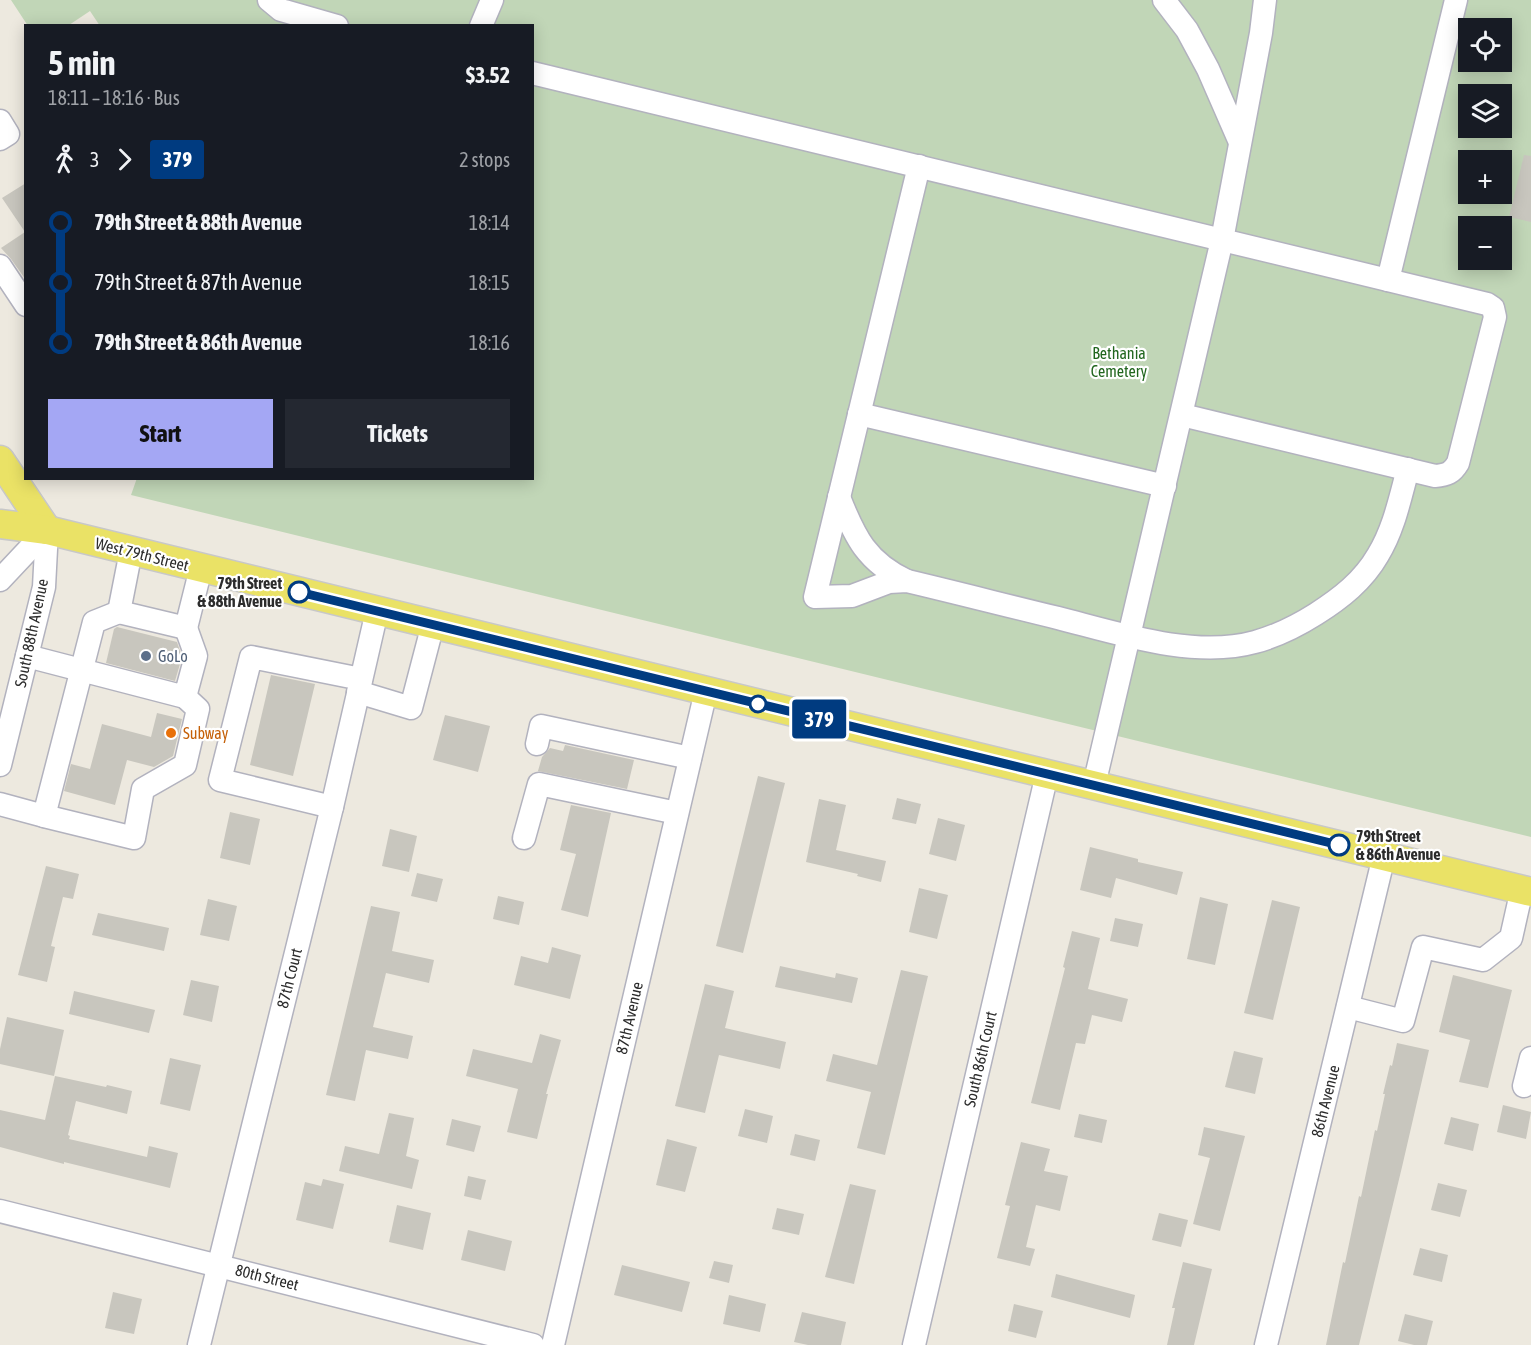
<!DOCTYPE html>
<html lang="en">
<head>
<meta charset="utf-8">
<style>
  :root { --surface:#171b24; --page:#242831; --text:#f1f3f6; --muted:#9ea1a6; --accent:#a4a7f4 }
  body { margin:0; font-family:"Asap Condensed",sans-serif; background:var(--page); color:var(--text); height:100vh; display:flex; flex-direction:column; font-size:22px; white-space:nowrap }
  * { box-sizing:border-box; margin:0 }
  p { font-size:20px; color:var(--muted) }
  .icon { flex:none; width:33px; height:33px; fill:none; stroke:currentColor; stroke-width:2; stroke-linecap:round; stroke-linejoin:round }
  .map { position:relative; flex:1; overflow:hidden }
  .sheet { position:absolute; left:24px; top:24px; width:510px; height:456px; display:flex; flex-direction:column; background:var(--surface); border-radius:0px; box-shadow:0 3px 15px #0003 }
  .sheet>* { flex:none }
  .badge { padding:0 12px; border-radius:4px; font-size:21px; line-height:39px }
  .buttons { position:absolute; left:1458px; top:18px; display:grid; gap:12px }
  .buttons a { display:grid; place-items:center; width:54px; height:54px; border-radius:0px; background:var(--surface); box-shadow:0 3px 15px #0003; font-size:30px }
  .map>.badge { position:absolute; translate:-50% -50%; box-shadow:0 0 0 3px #fff }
  .legs { display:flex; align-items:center; gap:9px; height:66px; padding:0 24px; font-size:20px }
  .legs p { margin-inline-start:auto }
  .head { display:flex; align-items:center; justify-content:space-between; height:102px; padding:0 24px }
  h1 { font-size:33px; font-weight:700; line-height:45px }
  .action { display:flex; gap:12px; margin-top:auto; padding:12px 24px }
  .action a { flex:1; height:69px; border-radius:0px; background:var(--accent); color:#111; font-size:24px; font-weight:700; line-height:69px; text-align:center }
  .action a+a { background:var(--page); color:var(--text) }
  ul { padding:0 24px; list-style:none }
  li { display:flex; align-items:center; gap:21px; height:60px; font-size:22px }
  li i { display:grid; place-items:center; width:9px; height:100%; margin:0 8px; background:currentColor }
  li i::after { content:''; width:15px; height:15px; margin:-8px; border:4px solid; border-radius:50%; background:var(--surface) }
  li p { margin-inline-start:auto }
  li:first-child i { background:linear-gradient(#0000 50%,currentColor 0) }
  li:last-child i { background:linear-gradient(currentColor 50%,#0000 0) }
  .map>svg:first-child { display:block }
</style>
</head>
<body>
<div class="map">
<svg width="1531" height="1345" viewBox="0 0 1531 1345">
  <rect width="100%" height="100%" fill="#ede9df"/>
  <path fill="#c1d6b7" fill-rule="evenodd" d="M 11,0 L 1531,0 L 1531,837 L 131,495 L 137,478 L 532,478 L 532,26 L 100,26 L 90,11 L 69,25 L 28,26 ZM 1468,28 L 1502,28 L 1502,62 L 1468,62 ZM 1468,94 L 1502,94 L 1502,128 L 1468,128 ZM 1468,160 L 1502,160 L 1502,194 L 1468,194 ZM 1468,226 L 1502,226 L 1502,260 L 1468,260 Z"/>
  <g fill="#c8c6be">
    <path d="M 1524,155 L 1531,156 L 1531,222 L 1509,217 Z"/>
    <path d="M 26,183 L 26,280 L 11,259 L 1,248 L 25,232 L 2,198 Z"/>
    <path d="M 117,627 L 177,642 L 182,657 L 175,681 L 106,663 L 114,629 Z"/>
    <path d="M 271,675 L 315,684 L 293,776 L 250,765 Z"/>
    <path d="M 157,713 L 182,719 L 173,756 L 154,767 L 127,760 L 115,805 L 64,791 L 71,764 L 90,769 L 102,724 L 151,737 Z"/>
    <path d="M 445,715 L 490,726 L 478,772 L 433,760 Z"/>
    <path d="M 565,745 L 634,760 L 627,789 L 538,771 L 542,757 L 550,748 L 563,751 Z"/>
    <path d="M 758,776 L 785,783 L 743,953 L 716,946 Z"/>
    <path d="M 897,798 L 921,804 L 916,824 L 892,819 Z"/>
    <path d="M 819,799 L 846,805 L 836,850 L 886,861 L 881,882 L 857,876 L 858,874 L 806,862 Z"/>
    <path d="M 571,805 L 611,813 L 588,917 L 561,910 L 576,854 L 560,850 Z"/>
    <path d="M 230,812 L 260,819 L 250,865 L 220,858 Z"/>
    <path d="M 938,818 L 965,825 L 956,861 L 929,854 Z"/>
    <path d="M 390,829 L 417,836 L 409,872 L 382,866 Z"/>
    <path d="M 1090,847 L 1138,859 L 1138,862 L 1183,872 L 1177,895 L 1116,878 L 1111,898 L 1080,890 Z"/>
    <path d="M 46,866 L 79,874 L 73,899 L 63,897 L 51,946 L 55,947 L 47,982 L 18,975 Z"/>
    <path d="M 417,873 L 443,879 L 437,902 L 411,896 Z"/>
    <path d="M 919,888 L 948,895 L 937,939 L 909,932 Z"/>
    <path d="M 498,896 L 524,902 L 519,925 L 493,919 Z"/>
    <path d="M 1200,897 L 1228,904 L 1215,965 L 1187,959 Z"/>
    <path d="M 208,899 L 237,906 L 229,941 L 200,935 Z"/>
    <path d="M 1272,900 L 1300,907 L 1273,1020 L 1244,1013 Z"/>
    <path d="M 371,906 L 400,912 L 392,951 L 434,960 L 429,983 L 386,973 L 373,1027 L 413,1036 L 408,1059 L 366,1050 L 355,1101 L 326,1095 Z"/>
    <path d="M 98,913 L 169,928 L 164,951 L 92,935 Z"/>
    <path d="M 1115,918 L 1143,924 L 1138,947 L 1110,941 Z"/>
    <path d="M 1072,931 L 1100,938 L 1088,989 L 1128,999 L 1122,1022 L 1092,1015 L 1085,1044 L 1076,1043 L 1060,1110 L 1031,1103 L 1065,968 L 1063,967 Z"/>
    <path d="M 552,947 L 581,955 L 570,999 L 514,985 L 521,956 L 548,963 Z"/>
    <path d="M 780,966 L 835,978 L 836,973 L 858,978 L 852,1003 L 775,987 Z"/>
    <path d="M 901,970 L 928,976 L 885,1155 L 857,1148 L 871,1092 L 826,1081 L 833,1054 L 877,1065 Z"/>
    <path d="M 1453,975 L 1512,990 L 1488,1088 L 1459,1082 L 1470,1040 L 1439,1032 Z"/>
    <path d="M 191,980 L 219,986 L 212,1022 L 183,1015 Z"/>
    <path d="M 705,984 L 734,991 L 725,1028 L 786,1042 L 780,1069 L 719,1055 L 705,1113 L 675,1106 Z"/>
    <path d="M 74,991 L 155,1010 L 149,1033 L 69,1014 Z"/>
    <path d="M 7,1017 L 64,1030 L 54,1076 L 0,1064 L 0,1049 Z"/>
    <path d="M 540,1034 L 561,1040 L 546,1094 L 548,1094 L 537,1139 L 507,1132 L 518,1089 L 466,1076 L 473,1049 L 532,1063 Z"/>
    <path d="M 1397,1043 L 1429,1050 L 1402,1167 L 1359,1345 L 1326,1345 L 1343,1262 L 1345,1263 L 1359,1196 L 1361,1197 L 1375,1130 L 1377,1131 L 1385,1094 L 1383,1094 L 1390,1065 L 1392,1066 Z"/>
    <path d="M 1234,1051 L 1263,1058 L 1255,1094 L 1225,1087 Z"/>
    <path d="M 170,1058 L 201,1065 L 190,1111 L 160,1104 Z"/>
    <path d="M 55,1076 L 106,1087 L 107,1085 L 132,1091 L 127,1114 L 76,1101 L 68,1135 L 70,1136 L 69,1139 L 147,1157 L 149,1146 L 178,1153 L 170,1188 L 64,1162 L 64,1164 L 0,1147 L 0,1110 L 45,1120 Z"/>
    <path d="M 1503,1105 L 1531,1112 L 1526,1139 L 1497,1132 Z"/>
    <path d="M 745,1109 L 773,1116 L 767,1143 L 738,1136 Z"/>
    <path d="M 389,1113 L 414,1118 L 406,1156 L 419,1160 L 412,1189 L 339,1171 L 345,1146 L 379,1154 Z"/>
    <path d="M 1079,1114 L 1107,1120 L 1102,1143 L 1074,1137 Z"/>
    <path d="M 1451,1117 L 1479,1124 L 1473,1151 L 1444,1144 Z"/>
    <path d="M 452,1119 L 481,1126 L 474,1152 L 446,1145 Z"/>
    <path d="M 1204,1127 L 1245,1136 L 1220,1231 L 1193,1224 L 1210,1158 L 1198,1155 Z"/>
    <path d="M 795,1134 L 820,1140 L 815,1161 L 790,1155 Z"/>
    <path d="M 667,1139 L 697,1147 L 685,1192 L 656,1185 Z"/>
    <path d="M 1021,1142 L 1050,1149 L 1044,1171 L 1068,1176 L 1060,1211 L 1036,1205 L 1026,1247 L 1035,1249 L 1030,1266 L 997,1258 L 1010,1206 L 1005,1205 Z"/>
    <path d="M 468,1176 L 486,1180 L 481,1200 L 464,1196 Z"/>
    <path d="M 323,1179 L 344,1184 L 333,1229 L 296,1220 L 305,1182 L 321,1186 Z"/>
    <path d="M 1438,1183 L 1467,1190 L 1460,1217 L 1431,1210 Z"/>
    <path d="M 850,1184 L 876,1190 L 854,1284 L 825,1277 Z"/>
    <path d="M 397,1205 L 431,1213 L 423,1250 L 389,1242 Z"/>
    <path d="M 777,1208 L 804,1214 L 799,1235 L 772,1229 Z"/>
    <path d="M 1159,1213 L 1188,1220 L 1181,1247 L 1152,1240 Z"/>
    <path d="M 468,1230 L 512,1241 L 505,1271 L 461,1260 Z"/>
    <path d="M 1420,1248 L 1448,1255 L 1442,1282 L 1413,1275 Z"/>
    <path d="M 714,1261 L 733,1265 L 729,1283 L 709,1278 Z"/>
    <path d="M 1183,1262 L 1212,1269 L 1194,1345 L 1167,1345 L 1175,1308 L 1172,1308 Z"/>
    <path d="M 622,1265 L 690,1282 L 682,1312 L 614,1295 Z"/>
    <path d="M 1056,1274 L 1135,1295 L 1130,1318 L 1051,1297 Z"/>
    <path d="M 113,1292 L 142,1299 L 134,1334 L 105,1328 Z"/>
    <path d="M 729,1295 L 766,1304 L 760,1332 L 723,1324 Z"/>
    <path d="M 1014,1304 L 1043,1311 L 1036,1338 L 1008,1331 Z"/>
    <path d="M 802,1312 L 846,1322 L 841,1345 L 808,1345 L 794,1342 Z"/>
    <path d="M 1405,1314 L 1433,1321 L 1427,1345 L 1414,1345 L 1398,1341 Z"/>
  </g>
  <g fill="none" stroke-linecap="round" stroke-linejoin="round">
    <defs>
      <g id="minor">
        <path d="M 269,0 L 281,10 L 337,26"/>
        <path d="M 1164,0 L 1187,30 L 1208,69 L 1239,140"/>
        <path d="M 481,26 L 492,0"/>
        <path d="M 532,73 L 1487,304 L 1493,308 L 1495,317 L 1458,463 C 1452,473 1447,475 1435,476 L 1182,415"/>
        <path d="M 0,121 L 8,134 L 0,139"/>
        <path d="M 919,166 L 815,597 L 852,596 L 889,582 L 907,581 C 958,593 1008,606 1058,618 C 1117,633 1194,659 1255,642 C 1277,636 1297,626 1316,614 C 1341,598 1363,581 1378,555 C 1394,529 1400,498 1408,469"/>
        <path d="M 0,266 L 26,305"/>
        <path d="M 1388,280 L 1456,0"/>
        <path d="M 859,414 L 1165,486"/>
        <path d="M 839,497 C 855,538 867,562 907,581"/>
        <path d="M 131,551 L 119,612 L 186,628 L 201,568"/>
        <path d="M 0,580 L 47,530"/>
        <path d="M 27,656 L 185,697 L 196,656 L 186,628"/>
        <path d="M 358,692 L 411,708 L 433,624"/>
        <path d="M 537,744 L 541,726 L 690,758"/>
        <path d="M 0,765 L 44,587 L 47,530"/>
        <path d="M 1094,785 L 1222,240 L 1261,33 L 1265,0"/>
        <path d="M 0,804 L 44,816 L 94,622 L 119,612"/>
        <path d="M 332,807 L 220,780 L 251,657 L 361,679"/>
        <path d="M 44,816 L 134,838 L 143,789 L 185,765 L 198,709 L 185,697"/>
        <path d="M 524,838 L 539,784 L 677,813"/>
        <path d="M 1348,1007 L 1403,1021 L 1423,947 L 1483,960 L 1511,938 L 1522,889"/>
        <path d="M 1524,1086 L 1531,1058"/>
        <path d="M 0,1211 L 533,1345"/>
        <path d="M 199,1345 L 332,807 L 377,611"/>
        <path d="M 553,1345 L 706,691"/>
        <path d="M 914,1345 L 1047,774"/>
        <path d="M 1266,1345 L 1384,856"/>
      </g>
      <g id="major">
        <path d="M 0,460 L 47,530"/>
        <path d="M 0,524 L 47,530 L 1531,892"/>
      </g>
    </defs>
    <use href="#minor" stroke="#b2b2be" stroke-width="25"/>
    <use href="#major" stroke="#c8c8c8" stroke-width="31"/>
    <use href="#minor" stroke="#fff" stroke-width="22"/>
    <use href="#major" stroke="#eae266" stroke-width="28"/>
  </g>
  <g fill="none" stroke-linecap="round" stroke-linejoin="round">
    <defs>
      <path id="line-1" d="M 299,592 L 1339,845"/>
    </defs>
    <use href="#line-1" stroke="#fff" stroke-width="14"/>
    <use href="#line-1" stroke="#003b80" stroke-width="9"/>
  </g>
  <g fill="#fff" stroke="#003b80" stroke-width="3">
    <circle cx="299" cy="592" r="10"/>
    <circle cx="758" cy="704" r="8"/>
    <circle cx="1339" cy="845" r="10"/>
  </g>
  <circle fill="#5c6f8a" stroke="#fff" stroke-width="2" cx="146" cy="656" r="6"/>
  <circle fill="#e8710a" stroke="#fff" stroke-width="2" cx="171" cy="733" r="6"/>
  <g text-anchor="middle" stroke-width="4.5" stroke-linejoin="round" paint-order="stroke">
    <g font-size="16" fill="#21661e" stroke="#fff">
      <text x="1119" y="359">Bethania<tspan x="1119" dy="18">Cemetery</tspan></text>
    </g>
    <g font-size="16" fill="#2c2c2c" stroke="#fff">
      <text transform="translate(142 554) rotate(14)" y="6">West 79th Street</text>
      <text transform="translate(31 633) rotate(-78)" y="6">South 88th Avenue</text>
      <text transform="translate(289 978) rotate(-76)" y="6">87th Court</text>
      <text transform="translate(629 1018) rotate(-77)" y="6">87th Avenue</text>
      <text transform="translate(980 1059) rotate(-77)" y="6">South 86th Court</text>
      <text transform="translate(1325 1101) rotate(-76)" y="6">86th Avenue</text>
      <text transform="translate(267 1277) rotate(14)" y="6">80th Street</text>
    </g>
    <g font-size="16" font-weight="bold" fill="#2c2c2c" stroke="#fff" text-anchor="end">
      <text x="282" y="589">79th Street<tspan x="282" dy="18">&amp; 88th Avenue</tspan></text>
      <text x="1356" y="842" text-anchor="start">79th Street<tspan x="1356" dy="18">&amp; 86th Avenue</tspan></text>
    </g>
    <g font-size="16" fill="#4e5e75" stroke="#fff" text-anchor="start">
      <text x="158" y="662">GoLo</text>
    </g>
    <g font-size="16" fill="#c56008" stroke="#fff" text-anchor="start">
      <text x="183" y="739">Subway</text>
    </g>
  </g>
</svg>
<div class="buttons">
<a><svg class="icon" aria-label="locate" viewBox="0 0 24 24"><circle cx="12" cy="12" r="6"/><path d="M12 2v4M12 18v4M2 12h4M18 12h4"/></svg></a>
<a><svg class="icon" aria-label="layers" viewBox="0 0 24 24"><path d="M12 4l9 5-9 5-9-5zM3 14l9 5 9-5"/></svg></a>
<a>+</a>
<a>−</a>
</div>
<b class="badge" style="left:819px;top:719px;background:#003b80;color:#fff">379</b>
<section class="sheet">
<div class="head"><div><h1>5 min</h1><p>18:11 – 18:16 · Bus</p></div><b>$3.52</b></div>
<div class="legs"><svg class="icon" aria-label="walk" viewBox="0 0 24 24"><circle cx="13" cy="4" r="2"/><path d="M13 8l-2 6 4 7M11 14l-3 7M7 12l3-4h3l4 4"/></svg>3<svg class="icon" aria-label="forward" viewBox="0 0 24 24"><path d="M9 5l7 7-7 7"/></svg><b class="badge" style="background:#003b80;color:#fff">379</b><p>2 stops</p></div>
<ul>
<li><i style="color:#003b80"></i><b>79th Street &amp; 88th Avenue</b><p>18:14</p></li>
<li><i style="color:#003b80"></i><span>79th Street &amp; 87th Avenue</span><p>18:15</p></li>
<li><i style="color:#003b80"></i><b>79th Street &amp; 86th Avenue</b><p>18:16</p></li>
</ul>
<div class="action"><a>Start</a><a>Tickets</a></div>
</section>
</div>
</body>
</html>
